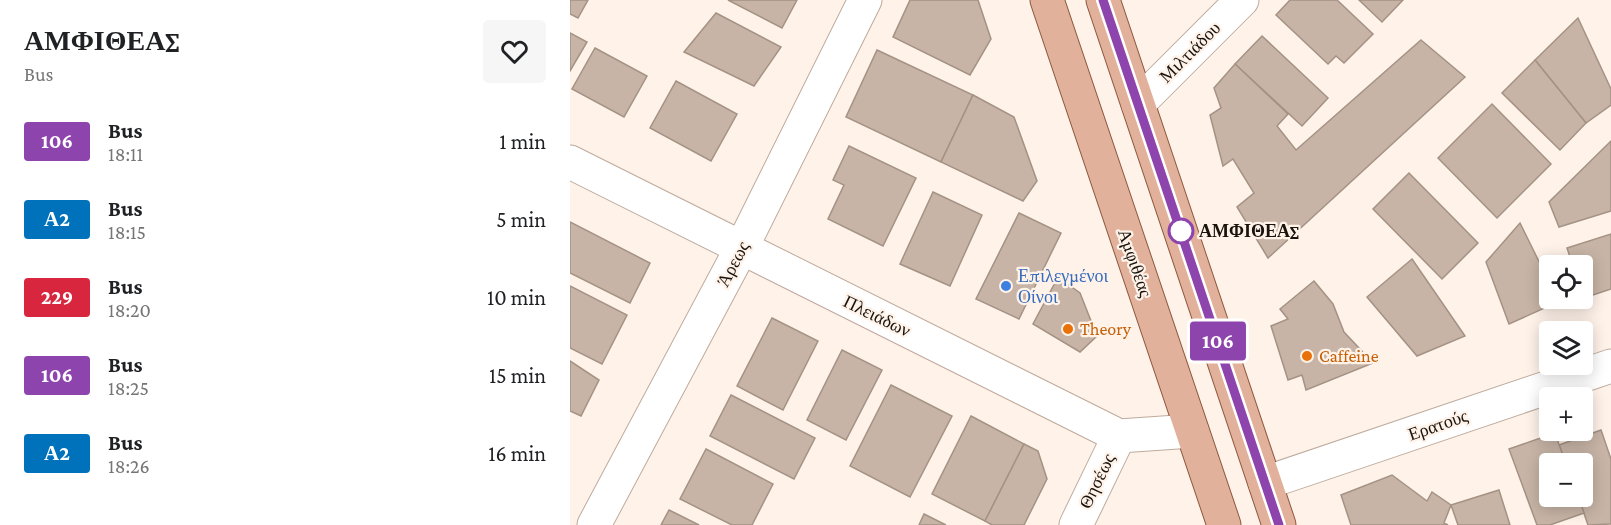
<!DOCTYPE html>
<html lang="en">
<head>
<meta charset="utf-8">
<style>
  :root { --surface:#fff; --page:#f6f6f6; --text:#202124; --muted:#757577 }
  body { margin:0; font-family:"Crimson Pro",serif; background:var(--page); color:var(--text); height:100vh; display:flex; flex-direction:column; font-size:22px; white-space:nowrap }
  * { box-sizing:border-box; margin:0 }
  p { font-size:20px; color:var(--muted) }
  .icon { flex:none; width:33px; height:33px; fill:none; stroke:currentColor; stroke-width:2; stroke-linecap:round; stroke-linejoin:round }
  .map { position:relative; flex:1; overflow:hidden }
  .side { display:flex; flex-direction:column; background:var(--surface); width:570px }
  .side>* { flex:none }
  .badge { padding:0 12px; border-radius:4px; font-size:21px; line-height:39px }
  .buttons { position:absolute; left:969px; top:255px; display:grid; gap:12px }
  .buttons a { display:grid; place-items:center; width:54px; height:54px; border-radius:6px; background:var(--surface); box-shadow:0 3px 15px #0003; font-size:30px }
  .map>.badge { position:absolute; translate:-50% -50%; box-shadow:0 0 0 3px #fff }
  .round { display:grid; place-items:center; flex:none; width:63px; height:63px; border-radius:6px; background:var(--page) }
  .head { display:flex; align-items:center; justify-content:space-between; height:102px; padding:0 24px }
  h1 { font-size:28px; font-weight:700; line-height:45px }
  ul { padding:0; list-style:none }
  li { display:flex; align-items:center; gap:18px; height:78px; padding:0 24px }
  li div { flex:1 }
  li b { display:block; font-size:22px }
  li em { font-style:normal }
  li .badge { min-width:66px; font-weight:700; text-align:center }
  main { display:flex; flex:1; min-height:0 }
  .map>svg:first-child { display:block }
</style>
</head>
<body>
<main>
<section class="side">
<div class="head"><div><h1>ΑΜΦΙΘΕΑΣ</h1><p>Bus</p></div><a class="round"><svg class="icon" aria-label="heart" viewBox="0 0 24 24"><path d="M12 20l-8-8c-3-5 5-10 8-4 3-6 11-1 8 4z"/></svg></a></div>
<ul>
<li><span class="badge" style="background:#8e44ad;color:#fff">106</span><div><b>Bus</b><p>18:11</p></div><em>1 min</em></li>
<li><span class="badge" style="background:#0072bc;color:#fff">Α2</span><div><b>Bus</b><p>18:15</p></div><em>5 min</em></li>
<li><span class="badge" style="background:#d7263d;color:#fff">229</span><div><b>Bus</b><p>18:20</p></div><em>10 min</em></li>
<li><span class="badge" style="background:#8e44ad;color:#fff">106</span><div><b>Bus</b><p>18:25</p></div><em>15 min</em></li>
<li><span class="badge" style="background:#0072bc;color:#fff">Α2</span><div><b>Bus</b><p>18:26</p></div><em>16 min</em></li>
</ul>
</section>
<div class="map">
<svg width="1041" height="525" viewBox="0 0 1041 525">
  <rect width="100%" height="100%" fill="#fef2e9"/>
  <g fill="#c7b4a6" stroke="#a49284" stroke-width="1.5">
    <path d="M 0,0 L 18,0 L 8,18 L 0,14 Z"/>
    <path d="M 158,0 L 227,0 L 212,28 Z"/>
    <path d="M 340,0 L 408,0 L 421,39 L 400,75 L 323,37 Z"/>
    <path d="M 720,0 L 767,0 L 803,34 L 774,63 L 766,56 L 758,64 L 706,15 Z"/>
    <path d="M 789,0 L 833,0 L 812,22 Z"/>
    <path d="M 146,13 L 211,47 L 184,86 L 114,52 Z"/>
    <path d="M 1008,18 L 1041,89 L 1041,105 L 1016,123 L 965,60 Z"/>
    <path d="M 0,33 L 17,42 L 0,71 Z"/>
    <path d="M 692,36 L 758,98 L 732,126 L 665,64 Z"/>
    <path d="M 851,40 L 895,77 L 698,258 L 667,207 L 684,193 L 663,159 L 653,166 L 640,115 L 651,108 L 644,88 L 665,64 L 718,114 L 707,126 L 726,150 Z"/>
    <path d="M 25,48 L 77,76 L 54,117 L 2,89 Z"/>
    <path d="M 307,50 L 403,95 L 371,162 L 276,117 Z"/>
    <path d="M 965,60 L 1016,123 L 990,150 L 932,93 Z"/>
    <path d="M 106,81 L 167,114 L 141,161 L 80,128 Z"/>
    <path d="M 403,95 L 444,117 L 467,181 L 453,201 L 371,162 Z"/>
    <path d="M 922,104 L 981,164 L 927,218 L 868,158 Z"/>
    <path d="M 1041,141 L 1041,211 L 989,227 L 979,202 Z"/>
    <path d="M 279,146 L 346,178 L 313,246 L 258,219 L 274,185 L 263,180 Z"/>
    <path d="M 839,173 L 908,243 L 872,279 L 803,209 Z"/>
    <path d="M 363,192 L 412,215 L 380,286 L 330,264 Z"/>
    <path d="M 449,213 L 491,233 L 449,319 L 406,299 Z"/>
    <path d="M 0,222 L 80,263 L 60,303 L 0,273 Z"/>
    <path d="M 950,223 L 980,284 L 980,298 L 986,298 L 988,302 L 939,324 L 916,262 Z"/>
    <path d="M 1041,234 L 1041,289 L 1014,298 L 1012,266 L 1003,266 L 997,248 Z"/>
    <path d="M 842,259 L 895,336 L 847,356 L 797,297 Z"/>
    <path d="M 488,277 L 510,293 L 527,336 L 510,352 L 463,324 Z"/>
    <path d="M 744,281 L 763,304 L 774,332 L 803,363 L 736,390 L 732,375 L 718,380 L 701,326 L 718,319 L 710,309 Z"/>
    <path d="M 0,286 L 57,315 L 32,364 L 0,348 Z"/>
    <path d="M 202,318 L 248,341 L 213,410 L 167,386 Z"/>
    <path d="M 272,350 L 312,370 L 276,440 L 237,420 Z"/>
    <path d="M 0,361 L 29,380 L 11,416 L 0,411 Z"/>
    <path d="M 321,385 L 382,416 L 340,497 L 280,466 Z"/>
    <path d="M 161,395 L 245,438 L 224,479 L 140,436 Z"/>
    <path d="M 401,416 L 454,444 L 415,521 L 362,494 Z"/>
    <path d="M 1031,430 L 1041,459 L 1041,524 L 1018,525 L 1008,496 L 1012,496 L 1012,464 L 996,464 L 989,445 Z"/>
    <path d="M 985,433 L 996,464 L 980,464 L 980,496 L 1008,496 L 1014,513 L 980,525 L 967,525 L 939,449 Z"/>
    <path d="M 454,444 L 468,451 L 477,479 L 454,525 L 422,525 L 415,521 Z"/>
    <path d="M 136,449 L 203,484 L 182,525 L 162,525 L 110,499 Z"/>
    <path d="M 822,475 L 857,501 L 862,492 L 881,505 L 874,523 L 878,525 L 781,525 L 771,495 Z"/>
    <path d="M 929,490 L 940,525 L 888,525 L 881,505 Z"/>
    <path d="M 99,510 L 129,525 L 91,525 Z"/>
    <path d="M 354,514 L 376,525 L 349,525 Z"/>
  </g>
  <g fill="none" stroke-linecap="round" stroke-linejoin="round">
    <defs>
      <g id="minor">
        <path d="M 568,104 L 672,0"/>
        <path d="M 0,162 L 549,436 L 622,431"/>
        <path d="M 695,483 L 1041,366"/>
        <path d="M 24,525 L 171,249 L 295,0"/>
        <path d="M 506,525 L 549,436"/>
      </g>
      <g id="major">
        <path d="M 477,0 L 654,525"/>
        <path d="M 533,0 L 709,525"/>
      </g>
    </defs>
    <use href="#minor" stroke="#beab9d" stroke-width="35"/>
    <use href="#major" stroke="#8f583f" stroke-width="35"/>
    <use href="#minor" stroke="#fff" stroke-width="33"/>
    <use href="#major" stroke="#e2b19b" stroke-width="33"/>
  </g>
  <g fill="none" stroke-linecap="round" stroke-linejoin="round">
    <defs>
      <path id="line" d="M 533,0 L 709,525"/>
    </defs>
    <use href="#line" stroke="#fff" stroke-width="14"/>
    <use href="#line" stroke="#8e44ad" stroke-width="9"/>
  </g>
  <circle fill="#fff" stroke="#8e44ad" stroke-width="3" cx="611" cy="231" r="12"/>
  <circle fill="#3f7fe0" stroke="#fef2e9" stroke-width="2" cx="436" cy="286" r="6"/>
  <g fill="#e8710a" stroke="#fef2e9" stroke-width="2">
    <circle cx="498" cy="329" r="6"/>
    <circle cx="737" cy="356" r="6"/>
  </g>
  <g text-anchor="middle" stroke-width="4.5" stroke-linejoin="round" paint-order="stroke">
    <g font-size="18" fill="#19130e" stroke="#fef2e9">
      <text transform="translate(620 52) rotate(-45)" y="6">Μιλτιάδου</text>
      <text transform="translate(565 263) rotate(71)" y="6">Αμφιθέας</text>
      <text transform="translate(163 264) rotate(-62)" y="6">Άρεως</text>
      <text transform="translate(307 316) rotate(26)" y="6">Πλειάδων</text>
      <text transform="translate(868 425) rotate(-19)" y="6">Ερατούς</text>
      <text transform="translate(527 481) rotate(-64)" y="6">Θησέως</text>
    </g>
    <g font-size="18" font-weight="bold" fill="#19130e" stroke="#fef2e9" text-anchor="start">
      <text x="629" y="237">ΑΜΦΙΘΕΑΣ</text>
    </g>
    <g font-size="18" fill="#366cbe" stroke="#fef2e9" text-anchor="start">
      <text x="448" y="282">Επιλεγμένοι<tspan x="448" dy="21">Οίνοι</tspan></text>
    </g>
    <g font-size="18" fill="#c56008" stroke="#fef2e9" text-anchor="start">
      <text x="510" y="335">Theory</text>
      <text x="749" y="362">Caffeine</text>
    </g>
  </g>
</svg>
<div class="buttons">
<a><svg class="icon" aria-label="locate" viewBox="0 0 24 24"><circle cx="12" cy="12" r="6"/><path d="M12 2v4M12 18v4M2 12h4M18 12h4"/></svg></a>
<a><svg class="icon" aria-label="layers" viewBox="0 0 24 24"><path d="M12 4l9 5-9 5-9-5zM3 14l9 5 9-5"/></svg></a>
<a>+</a>
<a>−</a>
</div>
<b class="badge" style="left:648px;top:341px;background:#8e44ad;color:#fff">106</b>
</div>
</main>
</body>
</html>
